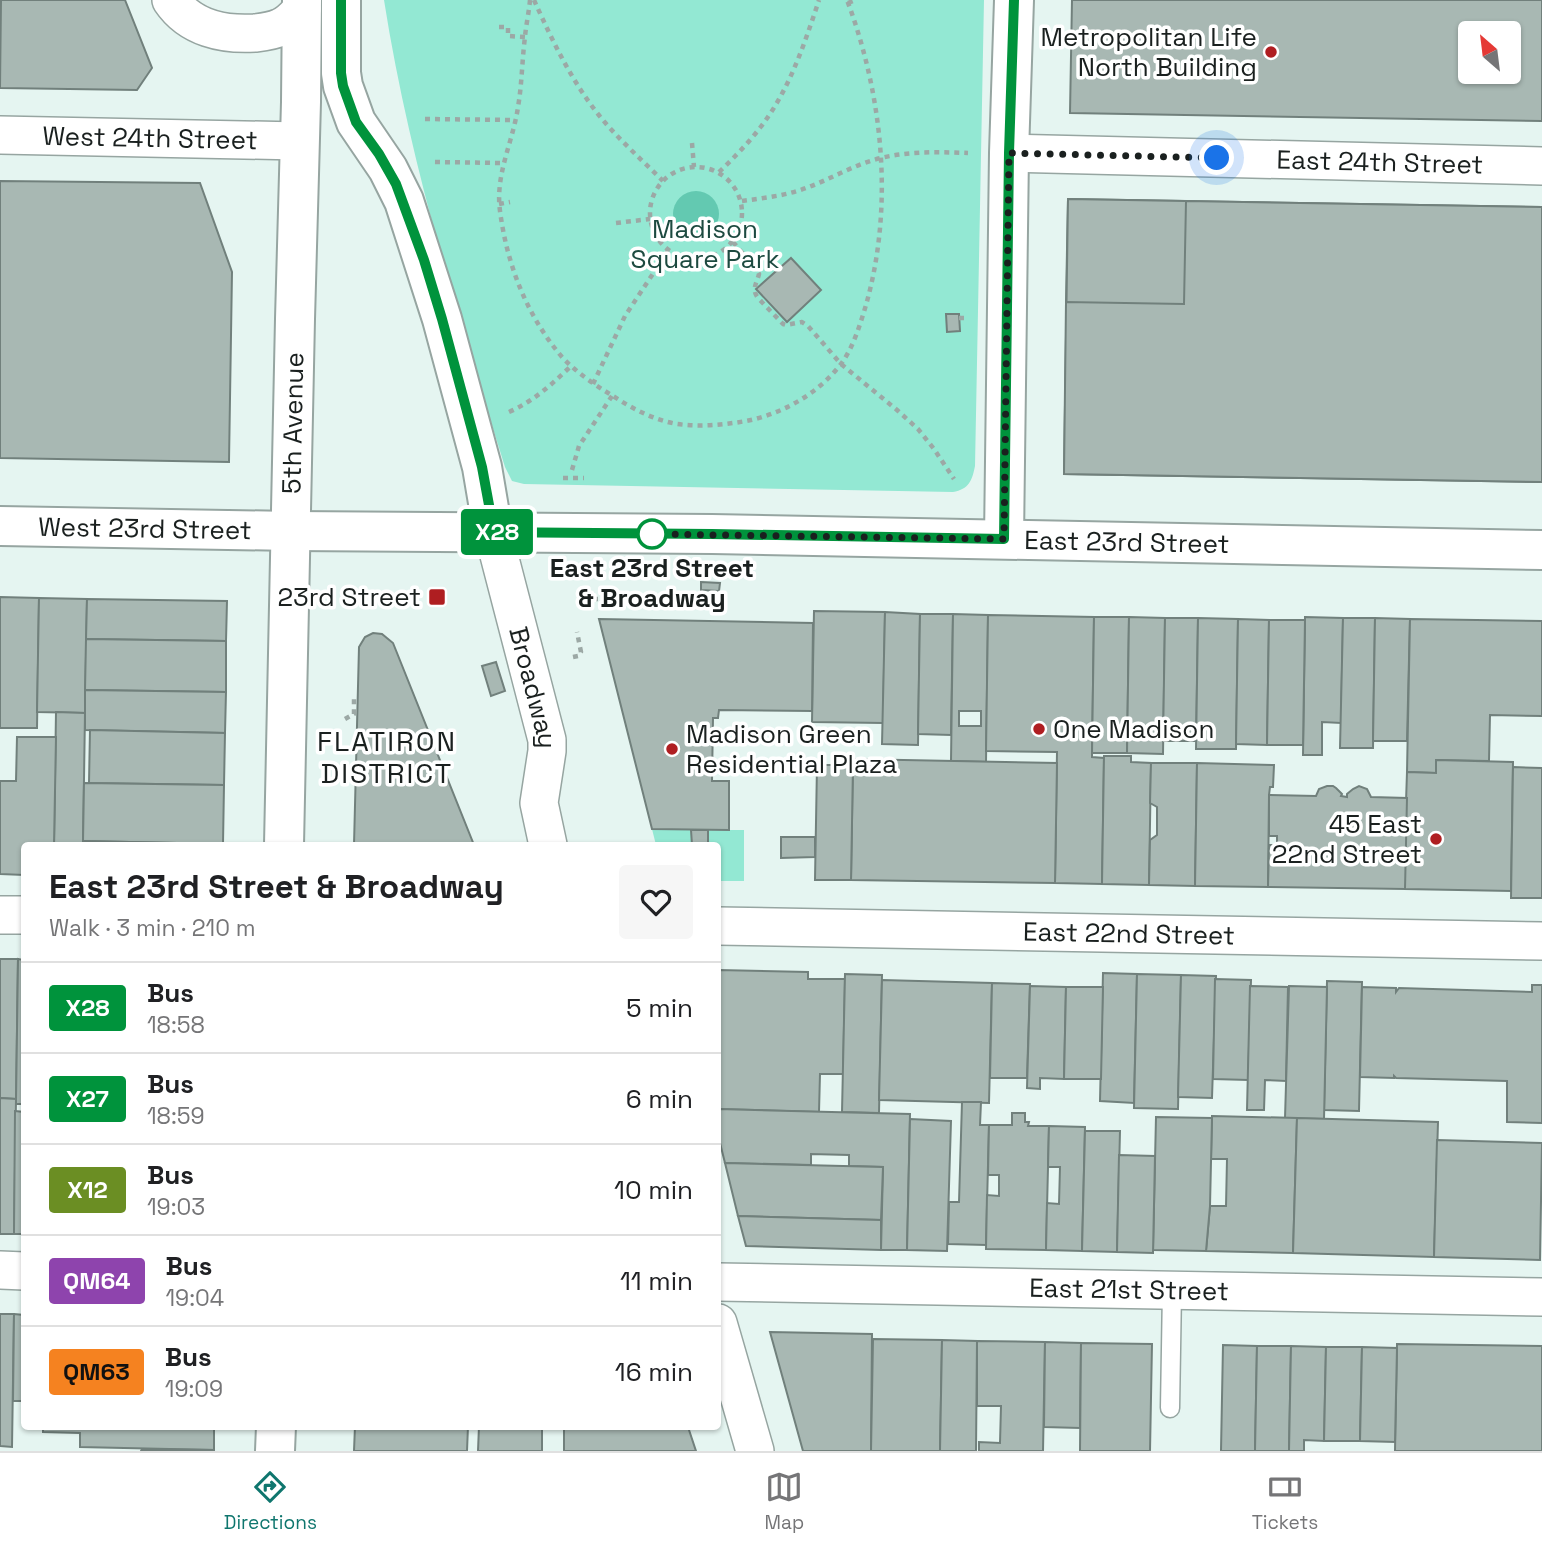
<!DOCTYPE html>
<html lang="en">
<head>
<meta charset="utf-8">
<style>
  :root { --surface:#fff; --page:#f6f6f6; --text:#202124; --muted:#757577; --line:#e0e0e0; --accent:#0f766e }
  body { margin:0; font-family:"Space Grotesk",sans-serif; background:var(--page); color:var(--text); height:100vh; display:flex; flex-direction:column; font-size:26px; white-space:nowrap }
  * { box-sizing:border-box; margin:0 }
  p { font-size:23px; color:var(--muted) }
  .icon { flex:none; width:38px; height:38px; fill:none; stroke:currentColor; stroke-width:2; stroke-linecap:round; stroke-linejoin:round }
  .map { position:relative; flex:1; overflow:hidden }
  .details { position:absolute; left:21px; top:842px; width:700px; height:588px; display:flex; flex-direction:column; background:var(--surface); border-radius:7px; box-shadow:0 2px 5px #0004 }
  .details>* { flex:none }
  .badge { padding:0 14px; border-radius:5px; font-size:24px; line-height:46px }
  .needle { width:46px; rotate:332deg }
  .fabs { position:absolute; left:1458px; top:21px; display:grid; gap:14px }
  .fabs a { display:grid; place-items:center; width:63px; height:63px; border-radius:7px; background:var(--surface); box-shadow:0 2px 5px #0004; font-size:35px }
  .you { position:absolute; width:35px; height:35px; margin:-18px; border:5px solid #fff; border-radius:50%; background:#1a73e8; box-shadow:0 0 0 10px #1a73e833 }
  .map>.badge { position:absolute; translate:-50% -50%; box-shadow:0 0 0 4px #fff }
  .round { display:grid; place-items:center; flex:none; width:74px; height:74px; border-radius:7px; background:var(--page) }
  .head { display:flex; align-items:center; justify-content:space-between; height:119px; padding:0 28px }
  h1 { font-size:33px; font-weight:600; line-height:52px }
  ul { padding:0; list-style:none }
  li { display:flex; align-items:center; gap:21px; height:91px; padding:0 28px; border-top:2px solid var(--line) }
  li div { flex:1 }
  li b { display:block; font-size:26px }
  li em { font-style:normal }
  li .badge { min-width:77px; font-weight:700; text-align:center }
  .tab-bar { display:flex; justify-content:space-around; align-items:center; height:98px; border-top:2px solid var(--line); background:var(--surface); font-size:19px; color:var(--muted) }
  .tab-bar a { display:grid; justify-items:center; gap:4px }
  .tab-bar .selected { color:var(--accent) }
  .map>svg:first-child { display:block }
</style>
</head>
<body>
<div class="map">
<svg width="1542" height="1451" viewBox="0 0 1542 1451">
  <rect width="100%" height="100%" fill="#e5f5f1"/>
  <g fill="#93e8d3">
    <path d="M 384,0 L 984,0 L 975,466 C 972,481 969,489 953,492 L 524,484 L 512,481 L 505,467 C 457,313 409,160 384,0 Z"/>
    <path d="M 652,829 L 691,830 L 692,845 L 656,845 Z"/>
    <path d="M 708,830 L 744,830 L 744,881 L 718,881 L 718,845 L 708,845 Z"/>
  </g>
  <circle fill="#63c9b1" cx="696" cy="214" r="23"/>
  <g fill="#a8b8b3" stroke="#71807c" stroke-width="2" fill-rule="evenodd">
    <path d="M 1,0 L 125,0 L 152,68 L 137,90 L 0,88 Z"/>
    <path d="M 1072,0 L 1542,0 L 1542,121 L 1070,113 ZM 1470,33 L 1508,33 L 1508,72 L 1470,72 Z"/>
    <path d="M 0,181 L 200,183 L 232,272 L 229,462 L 0,458 Z"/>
    <path d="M 1068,199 L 1186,201 L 1184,304 L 1066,302 Z"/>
    <path d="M 1068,199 L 1542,207 L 1542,482 L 1064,474 Z"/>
    <path d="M 1186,201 L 1542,207 L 1542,482 L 1064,474 L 1066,302 L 1184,304 Z"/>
    <path d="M 791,258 L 821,290 L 787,322 L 756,289 Z"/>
    <path d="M 946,314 L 959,314 L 960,331 L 947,332 Z"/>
    <path d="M 701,582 L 720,583 L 719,591 L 701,590 Z"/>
    <path d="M 0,597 L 39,598 L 37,728 L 0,728 Z"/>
    <path d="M 39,598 L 87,599 L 85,713 L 37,712 Z"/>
    <path d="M 87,599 L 227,601 L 226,641 L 86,639 Z"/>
    <path d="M 814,611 L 885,612 L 883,723 L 812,722 Z"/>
    <path d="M 885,612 L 920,614 L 918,745 L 882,744 Z"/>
    <path d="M 920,614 L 953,614 L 951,735 L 918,734 Z"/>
    <path d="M 953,614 L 988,615 L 986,762 L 951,761 ZM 959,711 L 981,711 L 981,726 L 959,726 Z"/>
    <path d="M 988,615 L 1094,617 L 1092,753 L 1092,757 L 1104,758 L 1102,884 L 1055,883 L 1057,752 L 986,751 Z"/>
    <path d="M 1094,617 L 1129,617 L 1127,753 L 1092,753 Z"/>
    <path d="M 1129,617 L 1165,618 L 1163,754 L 1127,753 Z"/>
    <path d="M 1305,617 L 1343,618 L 1341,723 L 1322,722 L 1322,755 L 1303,755 Z"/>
    <path d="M 1165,618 L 1198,618 L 1196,741 L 1163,741 Z"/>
    <path d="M 1198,618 L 1238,619 L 1236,749 L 1196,749 Z"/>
    <path d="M 1343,618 L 1375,618 L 1373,748 L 1340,748 Z"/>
    <path d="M 1375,618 L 1410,619 L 1407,741 L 1373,741 Z"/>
    <path d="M 599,619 L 813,623 L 812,711 L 719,710 L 718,718 L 713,718 L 712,781 L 729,781 L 729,830 L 652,829 Z"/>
    <path d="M 1238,619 L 1269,620 L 1267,745 L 1236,744 Z"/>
    <path d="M 1410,619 L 1542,621 L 1542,716 L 1490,715 L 1489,761 L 1436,760 L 1436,773 L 1407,772 Z"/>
    <path d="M 1269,620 L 1305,620 L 1303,745 L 1267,745 Z"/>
    <path d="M 373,633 L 382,634 L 393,643 L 474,845 L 354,845 L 359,647 L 365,637 Z"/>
    <path d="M 86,639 L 226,641 L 226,692 L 85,690 Z"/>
    <path d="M 496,662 L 505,691 L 491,696 L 482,666 Z"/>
    <path d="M 85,690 L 226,692 L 225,733 L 85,730 Z"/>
    <path d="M 56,712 L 85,713 L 83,845 L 54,845 Z"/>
    <path d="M 90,730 L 225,733 L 224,785 L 89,783 Z"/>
    <path d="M 17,737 L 56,737 L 54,845 L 24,845 L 24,875 L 0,874 L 0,781 L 16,781 Z"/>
    <path d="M 1104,756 L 1131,756 L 1131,762 L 1151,763 L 1149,885 L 1102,884 Z"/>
    <path d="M 853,759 L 1057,763 L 1055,883 L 851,880 Z"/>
    <path d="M 1436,760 L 1513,762 L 1511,891 L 1405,889 L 1405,877 L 1360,877 L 1360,802 L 1406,802 L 1407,772 L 1436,773 Z"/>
    <path d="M 1151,763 L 1197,763 L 1195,886 L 1149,885 L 1150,840 L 1157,835 L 1157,807 L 1150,803 Z"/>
    <path d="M 1197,763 L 1274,765 L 1273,787 L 1270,787 L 1269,795 L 1268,887 L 1195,886 Z"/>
    <path d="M 817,765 L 853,765 L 851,880 L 815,880 Z"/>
    <path d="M 1513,767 L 1542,768 L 1542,898 L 1511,898 Z"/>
    <path d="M 84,783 L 224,785 L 223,844 L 83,841 Z"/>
    <path d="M 1327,786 L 1333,786 L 1336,788 L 1342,794 L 1341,796 L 1347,797 L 1347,794 L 1353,789 L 1359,786 L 1367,789 L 1371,797 L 1407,798 L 1405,889 L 1268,887 L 1269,845 L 1277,845 L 1277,836 L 1269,836 L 1269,795 L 1316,796 L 1319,789 Z"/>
    <path d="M 691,830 L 708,830 L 708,845 L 692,845 Z"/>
    <path d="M 781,837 L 815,837 L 815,857 L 781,858 Z"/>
    <path d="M 83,841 L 223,844 L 223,845 L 83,845 Z"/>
    <path d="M 0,959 L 18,959 L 16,1099 L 0,1098 Z"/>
    <path d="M 18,959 L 24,960 L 24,1104 L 16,1104 Z"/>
    <path d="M 718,970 L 808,972 L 808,979 L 845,979 L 843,1074 L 820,1074 L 819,1112 L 718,1109 Z"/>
    <path d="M 1103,973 L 1137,974 L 1134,1103 L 1100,1101 Z"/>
    <path d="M 845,974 L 882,975 L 879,1113 L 842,1112 Z"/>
    <path d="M 1137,974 L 1181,975 L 1178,1109 L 1134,1108 Z"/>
    <path d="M 1181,975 L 1216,976 L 1212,1098 L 1178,1097 Z"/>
    <path d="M 1215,979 L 1251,980 L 1248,1080 L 1213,1079 Z"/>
    <path d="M 882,980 L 992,983 L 989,1103 L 879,1100 Z"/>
    <path d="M 1327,981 L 1362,982 L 1359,1111 L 1324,1110 Z"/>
    <path d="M 992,983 L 1030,984 L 1027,1078 L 990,1078 Z"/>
    <path d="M 1532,985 L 1542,985 L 1542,1123 L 1507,1122 L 1507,1081 L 1396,1078 L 1394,1076 L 1394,1078 L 1360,1077 L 1362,987 L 1396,988 L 1396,992 L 1399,988 L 1532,992 Z"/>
    <path d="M 1030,986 L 1066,987 L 1064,1079 L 1040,1078 L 1040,1089 L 1027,1088 Z"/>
    <path d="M 1250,986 L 1288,987 L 1286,1081 L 1265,1080 L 1264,1110 L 1247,1110 Z"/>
    <path d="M 1289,986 L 1327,987 L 1324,1119 L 1285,1118 Z"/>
    <path d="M 1066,987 L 1103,987 L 1101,1079 L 1064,1079 Z"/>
    <path d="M 0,1098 L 16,1099 L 14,1234 L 0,1234 Z"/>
    <path d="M 962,1102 L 981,1102 L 980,1125 L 989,1125 L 986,1245 L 948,1244 L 949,1202 L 959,1202 Z"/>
    <path d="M 718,1109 L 910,1114 L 907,1250 L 881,1250 L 883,1167 L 849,1166 L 849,1155 L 811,1154 L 811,1165 L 725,1163 L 718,1135 Z"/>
    <path d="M 15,1111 L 24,1112 L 24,1234 L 14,1234 Z"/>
    <path d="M 1012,1113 L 1025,1113 L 1025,1122 L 1029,1122 L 1028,1126 L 1049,1126 L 1046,1250 L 986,1249 L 987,1195 L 999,1196 L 999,1175 L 988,1175 L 989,1125 L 1012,1125 Z"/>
    <path d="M 1212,1116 L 1297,1118 L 1293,1253 L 1206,1251 L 1210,1206 L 1226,1206 L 1227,1159 L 1211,1159 Z"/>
    <path d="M 1156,1117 L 1212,1118 L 1210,1206 L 1206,1251 L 1153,1250 Z"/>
    <path d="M 1297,1118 L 1438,1122 L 1434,1257 L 1293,1253 Z"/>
    <path d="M 910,1119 L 951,1121 L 947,1251 L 907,1250 Z"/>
    <path d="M 1049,1126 L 1085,1127 L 1082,1251 L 1046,1250 L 1047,1203 L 1059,1204 L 1060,1167 L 1048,1167 Z"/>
    <path d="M 1085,1131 L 1120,1131 L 1117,1252 L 1082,1251 Z"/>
    <path d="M 1437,1140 L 1542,1143 L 1540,1260 L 1434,1257 Z"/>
    <path d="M 1119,1155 L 1155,1156 L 1153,1253 L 1117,1252 Z"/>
    <path d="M 725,1163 L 883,1167 L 881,1220 L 738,1216 Z"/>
    <path d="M 738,1216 L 881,1220 L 881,1250 L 746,1246 Z"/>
    <path d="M 0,1314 L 14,1314 L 12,1447 L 0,1446 Z"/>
    <path d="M 14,1314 L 24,1315 L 24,1401 L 13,1401 Z"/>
    <path d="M 770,1332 L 872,1334 L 871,1451 L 803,1451 Z"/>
    <path d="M 873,1339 L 942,1340 L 940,1451 L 871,1451 Z"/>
    <path d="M 942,1340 L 977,1341 L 976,1451 L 940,1451 Z"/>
    <path d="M 977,1341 L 1045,1342 L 1043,1451 L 979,1451 L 979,1442 L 1000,1443 L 1001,1406 L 977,1406 Z"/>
    <path d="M 1045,1342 L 1081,1343 L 1080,1428 L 1044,1427 Z"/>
    <path d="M 1081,1343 L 1152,1344 L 1150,1451 L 1080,1451 Z"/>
    <path d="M 1397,1344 L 1542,1346 L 1542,1451 L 1395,1451 Z"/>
    <path d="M 1223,1345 L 1257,1346 L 1255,1451 L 1221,1451 Z"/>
    <path d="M 1257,1346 L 1291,1346 L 1289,1451 L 1255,1451 Z"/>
    <path d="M 1291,1346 L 1326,1347 L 1324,1441 L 1304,1440 L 1304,1451 L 1289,1451 Z"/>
    <path d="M 1326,1347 L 1362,1347 L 1360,1441 L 1324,1441 Z"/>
    <path d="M 1362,1347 L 1397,1348 L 1395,1442 L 1360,1441 Z"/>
    <path d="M 43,1426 L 214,1426 L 214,1450 L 80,1447 L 80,1433 L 43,1432 Z"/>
    <path d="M 355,1426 L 468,1426 L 467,1451 L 354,1451 Z"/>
    <path d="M 479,1426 L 542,1426 L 542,1451 L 478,1451 Z"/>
    <path d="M 564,1426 L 688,1427 L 696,1451 L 564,1451 Z"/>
    <path d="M 142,1449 L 214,1450 L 214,1451 L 141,1451 Z"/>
  </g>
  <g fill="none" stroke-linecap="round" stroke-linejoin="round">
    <defs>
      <path id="lane" d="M 1170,1408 L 1172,1290"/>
      <g id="street">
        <path d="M 171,0 C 190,28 223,35 255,33 C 264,32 273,31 281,27 C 290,23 296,16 302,9"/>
        <path id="s1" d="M 0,135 L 299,141"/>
        <path id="s2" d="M 1009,153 L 1542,166"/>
        <path id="s3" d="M 493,532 L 547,740 L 547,751 L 539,803 L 548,845"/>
        <path d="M 0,915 L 24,915"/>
        <path id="s4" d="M 718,926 L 1542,941"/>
        <path d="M 0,1270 L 24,1271"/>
        <path id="s5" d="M 718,1282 L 1542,1297"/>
        <path d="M 718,1323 L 755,1451"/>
      </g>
      <g id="secondary">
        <path d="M 341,0 L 341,73 L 343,86 L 356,122 L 388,169 L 404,201 L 442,319 L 482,467 L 493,532"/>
        <path id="s6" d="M 0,526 L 291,531 L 712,534 L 1542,550"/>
        <path d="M 1004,539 L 1009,153 L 1014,0"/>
        <path id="s7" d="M 284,845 L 295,319 L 301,102 L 302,0"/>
        <path d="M 275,1451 L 276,1426"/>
      </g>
    </defs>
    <use href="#lane" stroke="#96a5a1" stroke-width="21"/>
    <use href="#street" stroke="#96a5a1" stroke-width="40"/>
    <use href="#secondary" stroke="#96a5a1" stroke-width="42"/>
    <g stroke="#9ca8a5" stroke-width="4.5" stroke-dasharray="5 5" stroke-linecap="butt">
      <path d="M 530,0 C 529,12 526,25 525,37 C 522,60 522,84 518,107 C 513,142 495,174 500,211 C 507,265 527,316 562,357 C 577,373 595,385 613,396 C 633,409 654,420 677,424 C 700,427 723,425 746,421 C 782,414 818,394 841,364 C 853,348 860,325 866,305 C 894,206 883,96 847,0"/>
      <path d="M 534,0 C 552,40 571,80 598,114 C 617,138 641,159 663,181"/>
      <path d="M 848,3 L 856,0"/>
      <path d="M 499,27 L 508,27 L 508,36 L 525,37"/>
      <path d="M 425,119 L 515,120"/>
      <path d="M 692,143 L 694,167"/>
      <path d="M 435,162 L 503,163"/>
      <circle cx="696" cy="213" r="46"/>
      <path d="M 719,172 C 740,152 760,131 775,106 C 795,73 807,36 819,0"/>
      <path d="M 742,201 C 763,198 785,196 806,188 C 831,179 855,164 881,158 C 910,151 939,152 968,153"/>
      <path d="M 499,204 L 510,202"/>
      <path d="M 616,223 L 650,219"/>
      <path d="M 733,242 L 756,269 L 759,274 C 757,283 751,289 758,298 L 783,324 L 786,325 L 802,322 L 808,326 L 841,364 L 897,410 L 918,429 L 934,449 L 954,479"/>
      <path d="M 959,318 L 965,318"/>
      <path d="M 593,384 L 625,316 L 668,251"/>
      <path d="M 509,412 C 534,401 552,384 571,366"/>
      <path d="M 572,470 L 579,446 L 612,396"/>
      <path d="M 563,478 L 584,478"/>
      <path d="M 593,599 L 611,599 L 613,592"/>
      <path d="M 573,657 L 578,656 L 581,652 L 577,632"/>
      <path d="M 345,719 L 354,714 L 354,698"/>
    </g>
    <use href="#lane" stroke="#fff" stroke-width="18"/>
    <use href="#street" stroke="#fff" stroke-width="37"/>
    <use href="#secondary" stroke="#fff" stroke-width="38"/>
  </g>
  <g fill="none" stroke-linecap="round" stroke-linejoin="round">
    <defs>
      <path id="line" d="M 341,0 L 341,73 L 343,86 L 356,122 L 379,154 L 396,184 L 424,260 L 442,319 L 482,467 L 494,532 L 712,534 L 1004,539 L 1009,153 L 1014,0"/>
    </defs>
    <use href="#line" stroke="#fff" stroke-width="16"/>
    <use href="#line" stroke="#00933c" stroke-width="10"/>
    <path stroke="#1a201f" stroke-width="7" stroke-dasharray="0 12.6" d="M 652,534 L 651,534 L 1004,539 L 1009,153 L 1217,158"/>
  </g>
  <g fill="#af1e21" stroke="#fff" stroke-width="2.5">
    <circle cx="1271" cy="52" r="7"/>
    <rect x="428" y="588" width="18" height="18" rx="3.5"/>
    <circle cx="1039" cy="729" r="7"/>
    <circle cx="672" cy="749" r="7"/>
    <circle cx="1436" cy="839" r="7"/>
  </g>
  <circle fill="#fff" stroke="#00933c" stroke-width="3.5" cx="652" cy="534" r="14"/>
  <g text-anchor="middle" stroke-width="7" stroke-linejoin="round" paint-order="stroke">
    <g font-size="26" fill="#1a201f" stroke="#fff" text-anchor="end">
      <text x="1257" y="46">Metropolitan Life<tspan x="1257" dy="30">North Building</tspan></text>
      <text x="421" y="606">23rd Street</text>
      <text x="1053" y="738" text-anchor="start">One Madison</text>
      <text x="686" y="743" text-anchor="start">Madison Green<tspan x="686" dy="30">Residential Plaza</tspan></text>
      <text x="1422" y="833">45 East<tspan x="1422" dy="30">22nd Street</tspan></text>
    </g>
    <g font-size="26" fill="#1a201f" stroke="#fff">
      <text dy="9" stroke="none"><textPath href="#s1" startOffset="150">West 24th Street</textPath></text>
      <text dy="9" stroke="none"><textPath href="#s2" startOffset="371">East 24th Street</textPath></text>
      <text dy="9" stroke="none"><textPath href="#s7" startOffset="422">5th Avenue</textPath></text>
      <text dy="9" stroke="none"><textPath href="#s6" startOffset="145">West 23rd Street</textPath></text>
      <text dy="9" stroke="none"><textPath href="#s6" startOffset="1127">East 23rd Street</textPath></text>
      <text dy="9" stroke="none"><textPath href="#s3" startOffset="161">Broadway</textPath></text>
      <text dy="9" stroke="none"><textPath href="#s4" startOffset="411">East 22nd Street</textPath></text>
      <text dy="9" stroke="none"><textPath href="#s5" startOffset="411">East 21st Street</textPath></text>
    </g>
    <g font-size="26" fill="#1d4a40" stroke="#fff">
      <text x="705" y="238">Madison<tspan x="705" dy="30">Square Park</tspan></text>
    </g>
    <g font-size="26" font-weight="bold" fill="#1a201f" stroke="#fff">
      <text x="652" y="577">East 23rd Street<tspan x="652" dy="30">&amp; Broadway</tspan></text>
    </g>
    <g font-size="28" letter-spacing="2" fill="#1a201f" stroke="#fff">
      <text x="387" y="751">FLATIRON<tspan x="387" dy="32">DISTRICT</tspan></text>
    </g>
  </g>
</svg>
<div class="fabs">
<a><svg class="needle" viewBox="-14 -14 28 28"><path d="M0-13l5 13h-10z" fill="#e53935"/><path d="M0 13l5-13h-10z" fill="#757577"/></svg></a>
</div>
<div class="you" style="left:1217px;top:158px"></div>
<b class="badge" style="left:497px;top:532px;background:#00933c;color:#fff">X28</b>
<section class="details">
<div class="head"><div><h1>East 23rd Street &amp; Broadway</h1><p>Walk · 3 min · 210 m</p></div><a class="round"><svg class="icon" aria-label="heart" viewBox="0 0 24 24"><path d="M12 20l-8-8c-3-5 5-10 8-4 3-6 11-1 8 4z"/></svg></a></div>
<ul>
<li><span class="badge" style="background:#00933c;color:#fff">X28</span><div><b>Bus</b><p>18:58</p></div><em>5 min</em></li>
<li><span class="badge" style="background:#00933c;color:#fff">X27</span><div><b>Bus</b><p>18:59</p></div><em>6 min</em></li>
<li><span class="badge" style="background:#6b8e23;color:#fff">X12</span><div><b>Bus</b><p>19:03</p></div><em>10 min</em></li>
<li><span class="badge" style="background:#8e44ad;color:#fff">QM64</span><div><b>Bus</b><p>19:04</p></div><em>11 min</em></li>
<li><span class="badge" style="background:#f58220;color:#111">QM63</span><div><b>Bus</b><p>19:09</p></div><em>16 min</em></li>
</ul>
</section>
</div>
<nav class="tab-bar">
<a class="selected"><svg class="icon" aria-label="directions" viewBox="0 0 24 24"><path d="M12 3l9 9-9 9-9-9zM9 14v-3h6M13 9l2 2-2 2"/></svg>Directions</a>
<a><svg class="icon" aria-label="map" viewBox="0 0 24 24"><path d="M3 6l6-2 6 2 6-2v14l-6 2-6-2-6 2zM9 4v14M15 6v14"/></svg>Map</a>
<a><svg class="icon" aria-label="tickets" viewBox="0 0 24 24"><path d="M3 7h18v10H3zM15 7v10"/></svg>Tickets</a>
</nav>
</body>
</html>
